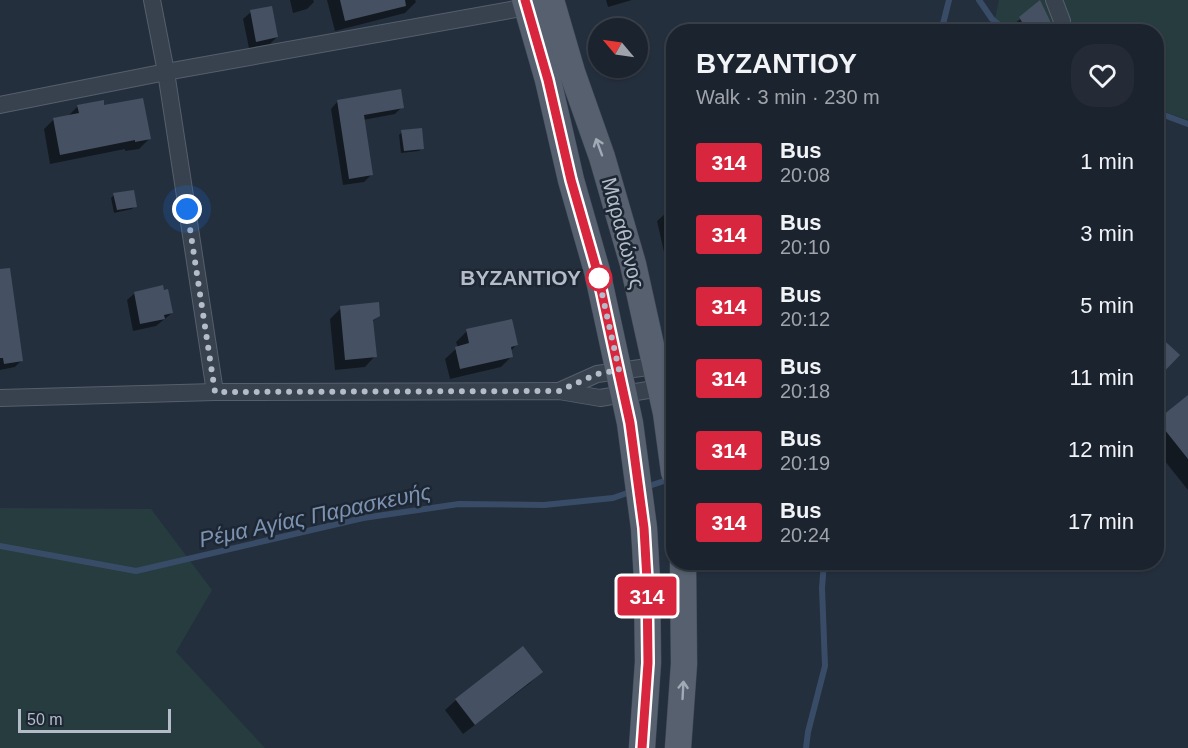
<!DOCTYPE html>
<html lang="en">
<head>
<meta charset="utf-8">
<style>
  :root { --surface:#1b232e; --page:#242b36; --text:#f1f3f6; --muted:#a0a4aa; --line:#39404a }
  body { margin:0; font-family:Helvetica,sans-serif; background:var(--page); color:var(--text); height:100vh; display:flex; flex-direction:column; font-size:22px; white-space:nowrap }
  * { box-sizing:border-box; margin:0 }
  p { font-size:20px; color:var(--muted) }
  .icon { flex:none; width:33px; height:33px; fill:none; stroke:currentColor; stroke-width:2; stroke-linecap:round; stroke-linejoin:round }
  .map { position:relative; flex:1; overflow:hidden }
  .details { position:absolute; left:666px; top:24px; width:498px; height:546px; display:flex; flex-direction:column; background:var(--surface); border-radius:24px; box-shadow:0 2px 4px #0004,0 0 0 2px var(--line) }
  .details>* { flex:none }
  .badge { padding:0 12px; border-radius:4px; font-size:21px; line-height:39px }
  .needle { width:39px; rotate:299deg }
  .buttons { position:absolute; left:588px; top:18px; display:grid; gap:12px }
  .buttons a { display:grid; place-items:center; width:60px; height:60px; border-radius:50%; background:var(--surface); box-shadow:0 2px 4px #0004,0 0 0 2px var(--line); font-size:30px }
  .scale { position:absolute; left:18px; bottom:15px; width:153px; box-sizing:border-box; padding-left:6px; border:3px solid #b4bcc9; border-top:0; font-size:16px; line-height:21px; white-space:nowrap; color:#b4bcc9; -webkit-text-stroke:4px #1d2633; paint-order:stroke }
  .you { position:absolute; width:30px; height:30px; margin:-15px; border:4px solid #fff; border-radius:50%; background:#1a73e8; box-shadow:0 0 0 9px #1a73e833 }
  .map>.badge { position:absolute; translate:-50% -50%; box-shadow:0 0 0 3px #fff }
  .round { display:grid; place-items:center; flex:none; width:63px; height:63px; border-radius:24px; background:var(--page) }
  .headline { display:flex; align-items:center; justify-content:space-between; height:102px; padding:0 30px }
  h1 { font-size:28px; font-weight:700; line-height:45px }
  ul { padding:0; list-style:none }
  li { display:flex; align-items:center; gap:18px; height:72px; padding:0 30px }
  li div { flex:1 }
  li b { display:block; font-size:22px }
  li em { font-style:normal }
  li .badge { min-width:66px; font-weight:700; text-align:center }
  .map>svg:first-child { display:block }
</style>
</head>
<body>
<div class="map">
<svg width="1188" height="748" viewBox="0 0 1188 748">
  <rect width="100%" height="100%" fill="#242f3e"/>
  <g fill="#263c3f">
    <path d="M 999,0 L 1188,0 L 1188,120 L 1157,109 L 1156,32 L 992,32 Z"/>
    <path d="M 0,508 L 151,509 L 212,590 L 176,652 L 265,748 L 0,748 Z"/>
  </g>
  <g fill="#0007">
    <path d="M 290,0 L 313,0 L 314,2 L 307,9 L 293,13 Z"/>
    <path d="M 327,0 L 415,0 L 416,2 L 405,13 L 335,31 Z"/>
    <path d="M 606,0 L 632,0 L 608,7 Z"/>
    <path d="M 1040,2 L 1048,32 L 1017,32 L 1013,25 Z"/>
    <path d="M 251,12 L 277,37 L 270,44 L 249,48 L 243,19 Z"/>
    <path d="M 338,101 L 402,107 L 395,114 L 363,120 L 371,175 L 364,182 L 343,185 L 331,109 Z"/>
    <path d="M 78,106 L 103,107 L 149,139 L 139,149 L 125,151 L 125,149 L 50,164 L 44,129 L 54,119 L 68,116 Z"/>
    <path d="M 402,132 L 422,148 L 419,151 L 401,153 L 399,135 Z"/>
    <path d="M 114,195 L 135,206 L 132,209 L 114,213 L 111,198 Z"/>
    <path d="M 674,206 L 674,296 L 657,221 Z"/>
    <path d="M 0,274 L 22,360 L 15,367 L 0,370 Z"/>
    <path d="M 135,293 L 172,313 L 156,326 L 133,331 L 127,300 Z"/>
    <path d="M 341,308 L 378,316 L 372,322 L 375,356 L 365,367 L 335,370 L 330,319 Z"/>
    <path d="M 467,331 L 516,345 L 511,351 L 512,356 L 501,367 L 450,379 L 445,359 L 458,347 L 456,342 Z"/>
    <path d="M 1188,397 L 1188,490 L 1156,450 L 1156,423 Z"/>
    <path d="M 522,648 L 541,672 L 530,683 L 463,734 L 445,710 L 456,700 Z"/>
  </g>
  <g fill="none" stroke-linecap="round" stroke-linejoin="round">
    <g stroke="#394c67" stroke-width="6">
      <path d="M 979,0 L 992,19 L 1008,32"/>
      <path d="M 941,32 L 949,0"/>
      <path d="M 1156,112 L 1188,124"/>
      <path d="M 646,487 L 670,479"/>
      <path d="M 0,546 L 136,571 L 363,518 L 459,504 L 544,505 L 613,498 L 633,491"/>
      <path d="M 806,748 L 808,732 L 825,666 L 822,588 L 824,562"/>
    </g>
  </g>
  <g fill="#455162">
    <path d="M 340,0 L 405,0 L 406,6 L 345,21 Z"/>
    <path d="M 1040,0 L 1052,25 L 1058,32 L 1028,32 L 1019,17 Z"/>
    <path d="M 272,6 L 278,37 L 256,42 L 250,10 Z"/>
    <path d="M 401,89 L 404,108 L 364,115 L 373,175 L 349,179 L 337,100 Z"/>
    <path d="M 143,98 L 151,139 L 135,142 L 135,140 L 60,155 L 53,118 L 79,113 L 77,105 L 104,100 L 104,105 Z"/>
    <path d="M 422,128 L 424,149 L 404,151 L 401,130 Z"/>
    <path d="M 134,190 L 137,207 L 117,210 L 113,193 Z"/>
    <path d="M 10,268 L 23,361 L 4,364 L 3,358 L 0,358 L 0,269 Z"/>
    <path d="M 163,285 L 164,290 L 168,289 L 173,313 L 164,315 L 165,319 L 140,324 L 134,292 Z"/>
    <path d="M 379,302 L 380,316 L 373,320 L 377,357 L 345,360 L 340,306 Z"/>
    <path d="M 512,319 L 518,345 L 511,347 L 513,357 L 460,369 L 455,347 L 469,343 L 466,329 Z"/>
    <path d="M 1156,333 L 1180,355 L 1156,380 Z"/>
    <path d="M 1188,395 L 1188,459 L 1157,420 Z"/>
    <path d="M 523,646 L 543,672 L 475,725 L 455,699 Z"/>
  </g>
  <g fill="none" stroke-linecap="round" stroke-linejoin="round">
    <defs>
      <g id="street">
        <path d="M 152,0 L 166,72 L 215,392"/>
        <path d="M 1054,0 L 1062,21"/>
        <path d="M 0,105 L 166,72 L 527,7"/>
        <path d="M 559,391 L 597,374 L 655,366"/>
        <path d="M 0,398 L 215,392 L 559,391 L 600,398 L 660,388"/>
      </g>
      <g id="primary">
        <path d="M 525,0 L 548,80 L 571,180 L 597,271 L 630,423 L 644,528 L 647,580 L 648,662 L 642,748"/>
        <path d="M 551,0 L 572,72 L 602,157 L 633,264 L 666,413 L 674,472"/>
        <path d="M 678,748 L 684,664 L 683,562"/>
      </g>
    </defs>
    <use href="#street" stroke="#565f6c" stroke-width="18"/>
    <use href="#primary" stroke="#414a57" stroke-width="27"/>
    <use href="#street" stroke="#38414e" stroke-width="16"/>
    <use href="#primary" stroke="#56606e" stroke-width="26"/>
  </g>
  <defs><path id="oneway-shaft" d="M-6 0H5M1.5-3L5.5 0L1.5 3" fill="none" stroke-width="1.6" stroke-linecap="round" stroke-linejoin="round" transform="scale(1.5)"/></defs>
  <g stroke="#a1aab7">
    <use href="#oneway-shaft" transform="translate(599 147) rotate(-110)"/>
    <use href="#oneway-shaft" transform="translate(683 690) rotate(-87)"/>
  </g>
  <g fill="none" stroke-linecap="round" stroke-linejoin="round">
    <defs>
      <path id="line" d="M 525,0 L 548,80 L 571,180 L 597,271 L 630,423 L 644,528 L 647,580 L 648,663 L 642,748"/>
    </defs>
    <use href="#line" stroke="#fff" stroke-width="14"/>
    <use href="#line" stroke="#d7263d" stroke-width="9"/>
    <path stroke="#b4bcc9" stroke-width="6" stroke-dasharray="0 10.8" d="M 187,209 L 215,392 L 559,391 L 597,374 L 619,370 L 597,271 L 599,278"/>
  </g>
  <circle fill="#fff" stroke="#d7263d" stroke-width="3" cx="599" cy="278" r="12"/>
  <g text-anchor="middle" stroke-width="5" stroke-linejoin="round" paint-order="stroke">
    <g font-size="21" fill="#b4bcc9" stroke="#1d2633">
      <text transform="translate(623 233) rotate(75)" y="7">Μαραθώνος</text>
    </g>
    <g font-size="21" font-weight="bold" fill="#b4bcc9" stroke="#1d2633" text-anchor="end">
      <text x="581" y="285">ΒΥΖΑΝΤΙΟΥ</text>
    </g>
    <g font-size="22" font-style="italic" fill="#7c92b1" stroke="#1d2633">
      <text transform="translate(315 515) rotate(-12)" y="8">Ρέμα Αγίας Παρασκευής</text>
    </g>
  </g>
</svg>
<div class="buttons">
<a><svg class="needle" viewBox="-14 -14 28 28"><path d="M0-13l5 13h-10z" fill="#e53935"/><path d="M0 13l5-13h-10z" fill="#a0a4aa"/></svg></a>
</div>
<div class="scale">50 m</div>
<div class="you" style="left:187px;top:209px"></div>
<b class="badge" style="left:647px;top:596px;background:#d7263d;color:#fff">314</b>
<section class="details">
<div class="headline"><div><h1>ΒΥΖΑΝΤΙΟΥ</h1><p>Walk · 3 min · 230 m</p></div><a class="round"><svg class="icon" aria-label="heart" viewBox="0 0 24 24"><path d="M12 20l-8-8c-3-5 5-10 8-4 3-6 11-1 8 4z"/></svg></a></div>
<ul>
<li><span class="badge" style="background:#d7263d;color:#fff">314</span><div><b>Bus</b><p>20:08</p></div><em>1 min</em></li>
<li><span class="badge" style="background:#d7263d;color:#fff">314</span><div><b>Bus</b><p>20:10</p></div><em>3 min</em></li>
<li><span class="badge" style="background:#d7263d;color:#fff">314</span><div><b>Bus</b><p>20:12</p></div><em>5 min</em></li>
<li><span class="badge" style="background:#d7263d;color:#fff">314</span><div><b>Bus</b><p>20:18</p></div><em>11 min</em></li>
<li><span class="badge" style="background:#d7263d;color:#fff">314</span><div><b>Bus</b><p>20:19</p></div><em>12 min</em></li>
<li><span class="badge" style="background:#d7263d;color:#fff">314</span><div><b>Bus</b><p>20:24</p></div><em>17 min</em></li>
</ul>
</section>
</div>
</body>
</html>
